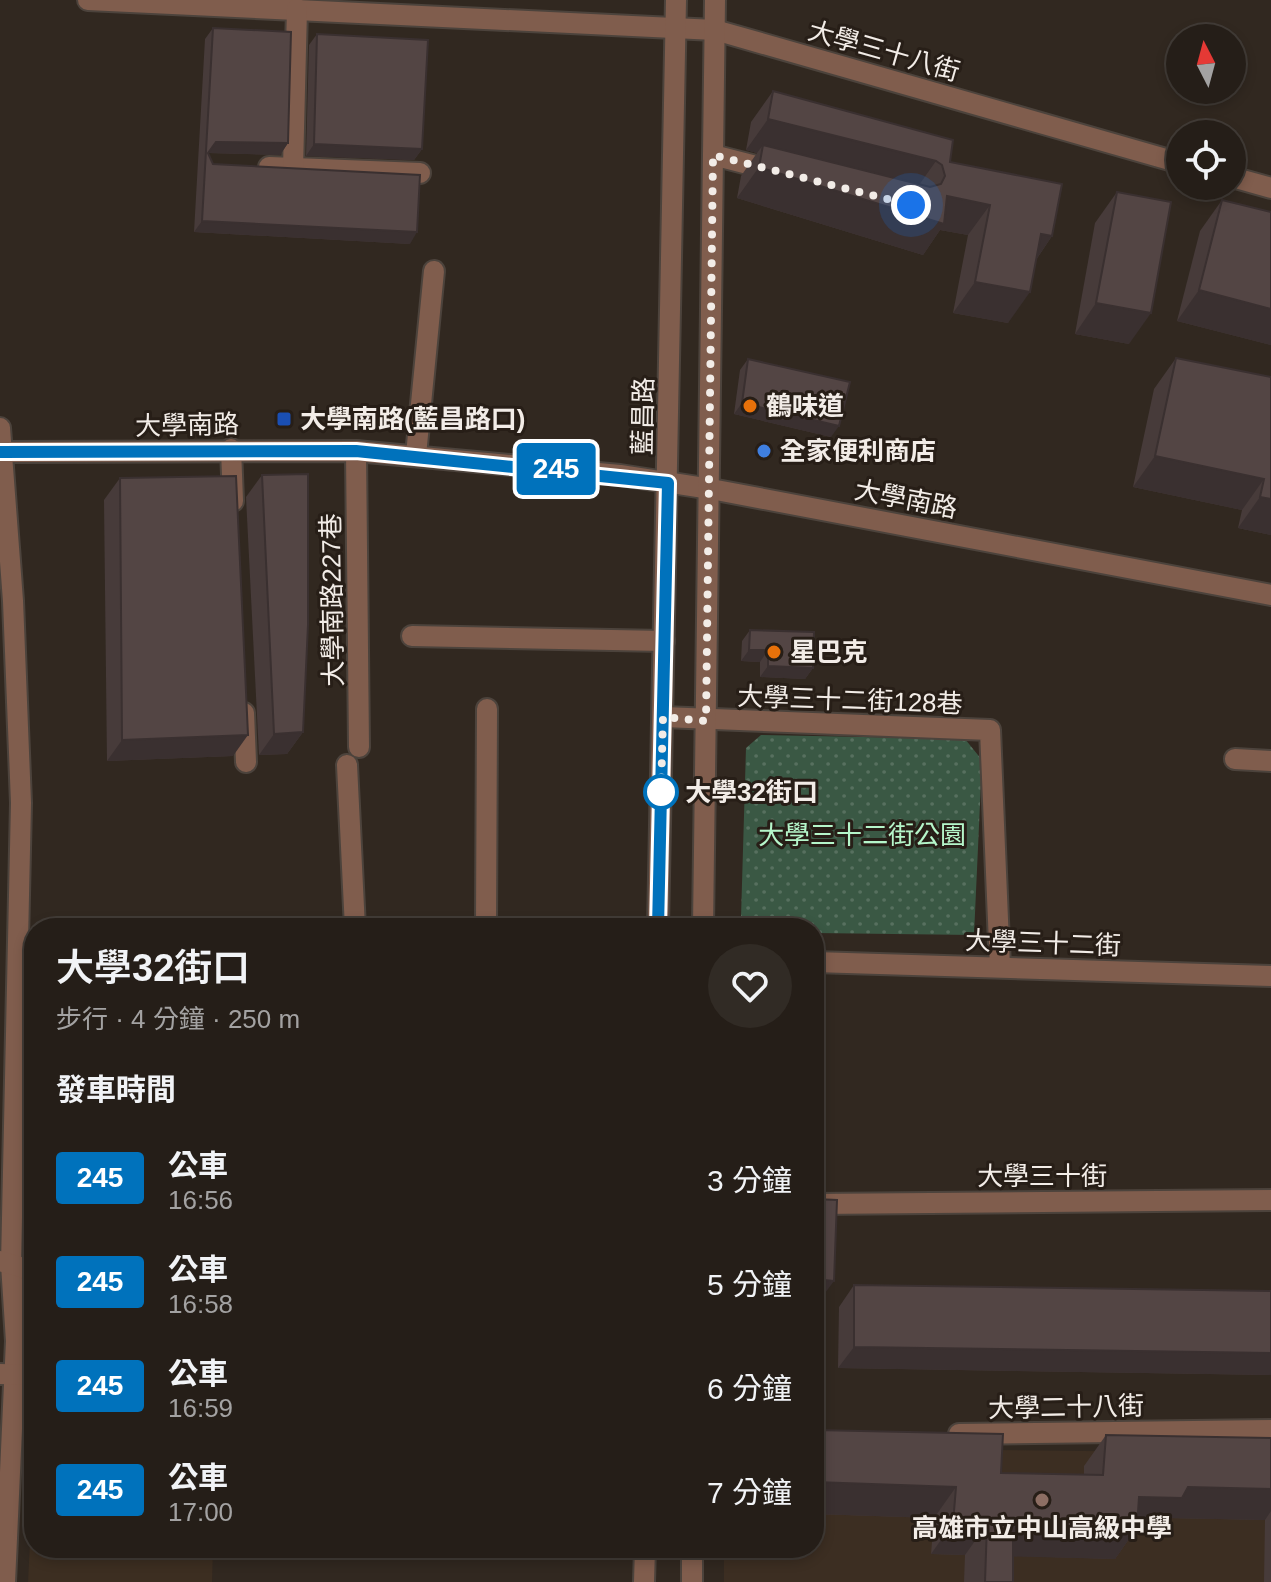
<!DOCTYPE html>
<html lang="zh-TW">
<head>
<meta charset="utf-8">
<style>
  :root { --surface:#251e18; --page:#312b25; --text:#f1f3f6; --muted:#a3a2a2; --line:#423c37 }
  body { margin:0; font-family:Helvetica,"Noto Sans TC",sans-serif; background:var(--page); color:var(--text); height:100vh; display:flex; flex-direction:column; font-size:30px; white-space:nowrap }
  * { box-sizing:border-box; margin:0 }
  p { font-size:26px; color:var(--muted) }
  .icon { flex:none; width:44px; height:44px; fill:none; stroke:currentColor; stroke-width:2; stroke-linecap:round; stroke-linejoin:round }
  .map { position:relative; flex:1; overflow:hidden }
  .details { position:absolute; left:24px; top:918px; width:800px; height:640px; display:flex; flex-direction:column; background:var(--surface); border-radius:32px; box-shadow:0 4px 12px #0003,0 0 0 2px var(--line) }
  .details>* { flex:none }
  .badge { padding:0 16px; border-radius:6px; font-size:28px; line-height:52px }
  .needle { width:52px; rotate:354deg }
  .controls { position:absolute; left:1166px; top:24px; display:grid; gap:16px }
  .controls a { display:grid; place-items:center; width:80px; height:80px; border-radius:50%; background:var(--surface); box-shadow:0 4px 12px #0003,0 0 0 2px var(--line); font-size:40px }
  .you { position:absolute; width:40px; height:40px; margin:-20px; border:6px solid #fff; border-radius:50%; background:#1a73e8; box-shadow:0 0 0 12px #1a73e833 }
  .map>.badge { position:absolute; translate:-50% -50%; box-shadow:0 0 0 4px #fff }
  h2 { padding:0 32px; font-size:30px; line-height:72px }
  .round { display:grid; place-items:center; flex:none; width:84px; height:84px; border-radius:42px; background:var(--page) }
  .headline { display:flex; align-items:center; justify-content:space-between; height:136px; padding:0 32px }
  h1 { font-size:38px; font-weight:600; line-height:60px }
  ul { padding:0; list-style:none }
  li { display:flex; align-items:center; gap:24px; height:104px; padding:0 32px }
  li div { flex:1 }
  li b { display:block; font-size:30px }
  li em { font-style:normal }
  li .badge { min-width:88px; font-weight:700; text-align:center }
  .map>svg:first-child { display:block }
</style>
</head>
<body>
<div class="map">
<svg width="1271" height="1582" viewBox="0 0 1271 1582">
  <defs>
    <pattern id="park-dots" width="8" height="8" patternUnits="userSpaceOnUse" patternTransform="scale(2)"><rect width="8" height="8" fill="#3a5844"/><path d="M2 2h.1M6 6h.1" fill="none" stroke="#57705f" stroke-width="1.8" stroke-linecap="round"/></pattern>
  </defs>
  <rect width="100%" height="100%" fill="#312820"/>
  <path fill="#3c2e21" d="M 34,1457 L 34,1548 L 213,1548 L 212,1582 L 28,1582 Z"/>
  <path fill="#3c2e22" d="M 814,1448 L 1271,1453 L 1271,1582 L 724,1582 L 724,1548 L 814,1548 Z"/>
  <path fill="url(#park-dots)" d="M 761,735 L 965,739 L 982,760 L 974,935 L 814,933 L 814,928 L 751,928 L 741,918 L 746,748 Z"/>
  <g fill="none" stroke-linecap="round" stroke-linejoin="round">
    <defs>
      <g id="minor">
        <path d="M 88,0 L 715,30 L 1180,163"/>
        <path d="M 713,155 L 775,171"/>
        <path d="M 269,167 L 420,173"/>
        <path d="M 293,168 L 297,9"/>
        <path d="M 1232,177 L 1271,188"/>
        <path d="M 0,428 L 13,601 L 21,803 L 11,1264 L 16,1341 L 5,1582"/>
        <path d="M 231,449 L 233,501"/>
        <path d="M 356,451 L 359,747"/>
        <path d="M 0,452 L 356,451 L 620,475 L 711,489 L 1271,595"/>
        <path d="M 416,455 L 434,271"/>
        <path d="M 412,636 L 664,641"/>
        <path d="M 244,713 L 246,762"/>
        <path d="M 663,717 L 990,730 L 1000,967"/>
        <path d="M 1235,759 L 1271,761"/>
        <path d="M 347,765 L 355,928"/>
        <path d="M 486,928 L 487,709"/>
        <path d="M 658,928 L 676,0"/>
        <path d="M 703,928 L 715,0"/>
        <path d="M 814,962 L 1271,976"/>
        <path d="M 814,1204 L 1271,1200"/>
        <path d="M 0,1261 L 34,1271"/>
        <path d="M 0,1374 L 34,1375"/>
        <path d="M 959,1434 L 1271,1430"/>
        <path d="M 644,1582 L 645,1548"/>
        <path d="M 692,1582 L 692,1548"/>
      </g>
    </defs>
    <use href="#minor" stroke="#4c433c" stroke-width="24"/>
    <use href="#minor" stroke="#805d4d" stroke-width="20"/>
  </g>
  <g fill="#473b3a">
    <path d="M 213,28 L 288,143 L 280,155 L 208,153 L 213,164 L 410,244 L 194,232 L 205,39 Z"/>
    <path d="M 317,34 L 422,149 L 414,160 L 306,156 L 309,45 Z"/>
    <path d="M 773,91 L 950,162 L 1052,236 L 1036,260 L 1008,323 L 953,313 L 968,235 L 940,230 L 923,255 L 737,198 L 741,176 L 757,153 L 746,150 L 751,122 Z"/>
    <path d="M 1117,192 L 1129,344 L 1075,334 L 1095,223 Z"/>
    <path d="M 1222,200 L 1271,212 L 1271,345 L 1177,321 L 1200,231 Z"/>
    <path d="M 1176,358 L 1271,377 L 1271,535 L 1238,528 L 1242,510 L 1133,487 L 1154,389 Z"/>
    <path d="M 748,359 L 831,437 L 734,414 L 740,370 Z"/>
    <path d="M 262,475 L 303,732 L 287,754 L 259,755 L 246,497 Z"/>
    <path d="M 120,478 L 233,756 L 107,761 L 104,500 Z"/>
    <path d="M 750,630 L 813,668 L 805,679 L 760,677 L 760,662 L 741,661 L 742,641 Z"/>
    <path d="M 854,1285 L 1271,1291 L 1271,1375 L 838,1368 L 839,1307 Z"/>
    <path d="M 1106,1435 L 1271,1438 L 1271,1582 L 1264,1582 L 1265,1520 L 1167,1518 L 1160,1529 L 1136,1529 L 1115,1559 L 1013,1556 L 1013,1582 L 964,1582 L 965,1555 L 931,1554 L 934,1518 L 814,1514 L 1001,1473 L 1084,1474 L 1084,1466 Z"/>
  </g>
  <g fill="#3a3030">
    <path d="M 768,119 L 936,161 L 914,192 L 763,145 L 757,153 L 746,150 Z"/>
    <path d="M 216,142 L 288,143 L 280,155 L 208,153 Z"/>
    <path d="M 314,144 L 422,149 L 414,160 L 306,156 Z"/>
    <path d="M 759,167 L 947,196 L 990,205 L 968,235 L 940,230 L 923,255 L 737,198 Z"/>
    <path d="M 202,221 L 417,232 L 410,244 L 194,232 Z"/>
    <path d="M 1041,234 L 1052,236 L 1031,267 Z"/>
    <path d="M 975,282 L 1030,292 L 1008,323 L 953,313 Z"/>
    <path d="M 1199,290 L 1271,309 L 1271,345 L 1177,321 Z"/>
    <path d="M 1096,303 L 1151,313 L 1129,344 L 1075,334 Z"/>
    <path d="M 742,403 L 839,426 L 831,437 L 734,414 Z"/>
    <path d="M 1155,456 L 1264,479 L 1242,510 L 1133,487 Z"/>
    <path d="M 1260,497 L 1271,499 L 1271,535 L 1238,528 Z"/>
    <path d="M 749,650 L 768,650 L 760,662 L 741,661 Z"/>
    <path d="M 768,666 L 813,668 L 805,679 L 760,677 Z"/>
    <path d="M 303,732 L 287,754 L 259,755 L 274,734 Z"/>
    <path d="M 248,735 L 233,756 L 107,761 L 122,740 Z"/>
    <path d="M 814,1279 L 834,1281 L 822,1297 L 814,1297 Z"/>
    <path d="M 854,1347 L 1271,1353 L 1271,1375 L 838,1368 Z"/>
    <path d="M 814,1482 L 956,1487 L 934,1518 L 814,1514 Z"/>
    <path d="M 1188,1487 L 1271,1489 L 1271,1511 L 1265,1520 L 1167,1518 L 1160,1529 L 1136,1529 L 1115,1559 L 991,1556 L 1013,1525 Z"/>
    <path d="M 953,1523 L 987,1524 L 965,1555 L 931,1554 Z"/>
  </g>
  <g fill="#534544" stroke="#3a3030" stroke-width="2">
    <path d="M 213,28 L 291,32 L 288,143 L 216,142 L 208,153 L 213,164 L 420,175 L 417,232 L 202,221 Z"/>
    <path d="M 317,34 L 428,40 L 422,149 L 314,144 Z"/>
    <path d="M 773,91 L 953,140 L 950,162 L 1062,184 L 1052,236 L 1041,234 L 1030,292 L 975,282 L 990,205 L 947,196 L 944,224 L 759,167 L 763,145 L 930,187 L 941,184 L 945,176 L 942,165 L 936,161 L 768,119 Z"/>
    <path d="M 1117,192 L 1171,202 L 1151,313 L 1096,303 Z"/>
    <path d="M 1222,200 L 1271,212 L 1271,309 L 1199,290 Z"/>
    <path d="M 1176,358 L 1271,377 L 1271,499 L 1260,497 L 1264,479 L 1155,456 Z"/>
    <path d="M 748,359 L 850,382 L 839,426 L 742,403 Z"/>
    <path d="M 308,474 L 308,625 L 303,732 L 274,734 L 262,475 Z"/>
    <path d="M 236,476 L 248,735 L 122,740 L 120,478 Z"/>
    <path d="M 750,630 L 814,632 L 813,668 L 768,666 L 768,650 L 749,650 Z"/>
    <path d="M 814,1199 L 837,1200 L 834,1281 L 814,1279 Z"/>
    <path d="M 854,1285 L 1271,1291 L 1271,1353 L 854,1347 Z"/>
    <path d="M 814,1430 L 1003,1434 L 1001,1473 L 1103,1475 L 1106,1435 L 1271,1438 L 1271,1489 L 1188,1487 L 1182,1498 L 1139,1497 L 1137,1528 L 1013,1525 L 1013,1582 L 985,1582 L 987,1524 L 953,1523 L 956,1487 L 814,1482 Z"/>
  </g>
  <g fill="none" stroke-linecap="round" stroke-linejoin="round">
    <defs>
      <path id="line" d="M 0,452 L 356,451 L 668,483 L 658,928"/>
    </defs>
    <use href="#line" stroke="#fff" stroke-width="18"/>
    <use href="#line" stroke="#0072bc" stroke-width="12"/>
    <path stroke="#f2ece7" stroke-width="8" stroke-dasharray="0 14.4" d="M 661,792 L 663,717 L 706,721 L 713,155 L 911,205"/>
  </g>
  <g fill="#e8710a" stroke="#271e17" stroke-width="3">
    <circle cx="750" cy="406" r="8"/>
    <circle cx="774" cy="652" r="8"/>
  </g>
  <rect fill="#1a4fb4" stroke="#271e17" stroke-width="3" x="276" y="411" width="16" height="16" rx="4"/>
  <circle fill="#3f7fe0" stroke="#271e17" stroke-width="3" cx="764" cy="451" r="8"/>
  <circle fill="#fff" stroke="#0072bc" stroke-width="4" cx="661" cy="792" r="16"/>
  <circle fill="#8d6e63" stroke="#271e17" stroke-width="3" cx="1042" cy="1500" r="8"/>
  <g text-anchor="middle" stroke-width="6" stroke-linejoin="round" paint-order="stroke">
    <g font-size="26" fill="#f2ece7" stroke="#271e17">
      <text transform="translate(884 51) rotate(16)" y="9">大學三十八街</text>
      <text transform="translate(643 416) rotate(-89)" y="9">藍昌路</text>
      <text transform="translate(187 425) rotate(-1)" y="9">大學南路</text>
      <text transform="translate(906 499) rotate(11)" y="9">大學南路</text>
      <text transform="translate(332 600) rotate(-91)" y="9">大學南路227巷</text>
      <text transform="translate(850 700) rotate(2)" y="9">大學三十二街128巷</text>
      <text transform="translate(1043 943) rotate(2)" y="9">大學三十二街</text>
      <text x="1042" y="1185">大學三十街</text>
      <text transform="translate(1066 1407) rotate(-1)" y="9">大學二十八街</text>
    </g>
    <g font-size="26" font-weight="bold" fill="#f2ece7" stroke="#271e17" text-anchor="start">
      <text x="766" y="415">鶴味道</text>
      <text x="300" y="428">大學南路(藍昌路口)</text>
      <text x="780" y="460">全家便利商店</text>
      <text x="790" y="661">星巴克</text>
      <text x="1042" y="1537" text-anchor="middle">高雄市立中山高級中學</text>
    </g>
    <g font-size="26" font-weight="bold" fill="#f2ece7" stroke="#271e17" text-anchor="start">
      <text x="685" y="801">大學32街口</text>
    </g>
    <g font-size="26" fill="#b5f6ca" stroke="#271e17">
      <text x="862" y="844">大學三十二街公園</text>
    </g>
  </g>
</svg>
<div class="controls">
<a><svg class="needle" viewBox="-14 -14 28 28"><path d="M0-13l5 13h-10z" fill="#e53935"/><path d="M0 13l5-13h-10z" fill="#a3a2a2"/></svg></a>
<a><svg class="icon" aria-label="locate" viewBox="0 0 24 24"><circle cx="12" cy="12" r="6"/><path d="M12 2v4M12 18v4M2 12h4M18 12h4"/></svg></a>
</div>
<div class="you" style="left:911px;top:205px"></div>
<b class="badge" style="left:556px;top:469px;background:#0072bc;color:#fff">245</b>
<section class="details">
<div class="headline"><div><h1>大學32街口</h1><p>步行 · 4 分鐘 · 250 m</p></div><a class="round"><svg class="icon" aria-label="heart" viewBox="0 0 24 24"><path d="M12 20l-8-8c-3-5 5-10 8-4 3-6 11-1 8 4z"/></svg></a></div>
<h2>發車時間</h2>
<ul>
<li><span class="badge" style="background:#0072bc;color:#fff">245</span><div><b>公車</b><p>16:56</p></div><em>3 分鐘</em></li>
<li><span class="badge" style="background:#0072bc;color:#fff">245</span><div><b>公車</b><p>16:58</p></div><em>5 分鐘</em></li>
<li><span class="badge" style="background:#0072bc;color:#fff">245</span><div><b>公車</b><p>16:59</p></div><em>6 分鐘</em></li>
<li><span class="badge" style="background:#0072bc;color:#fff">245</span><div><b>公車</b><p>17:00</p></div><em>7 分鐘</em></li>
</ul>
</section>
</div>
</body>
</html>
